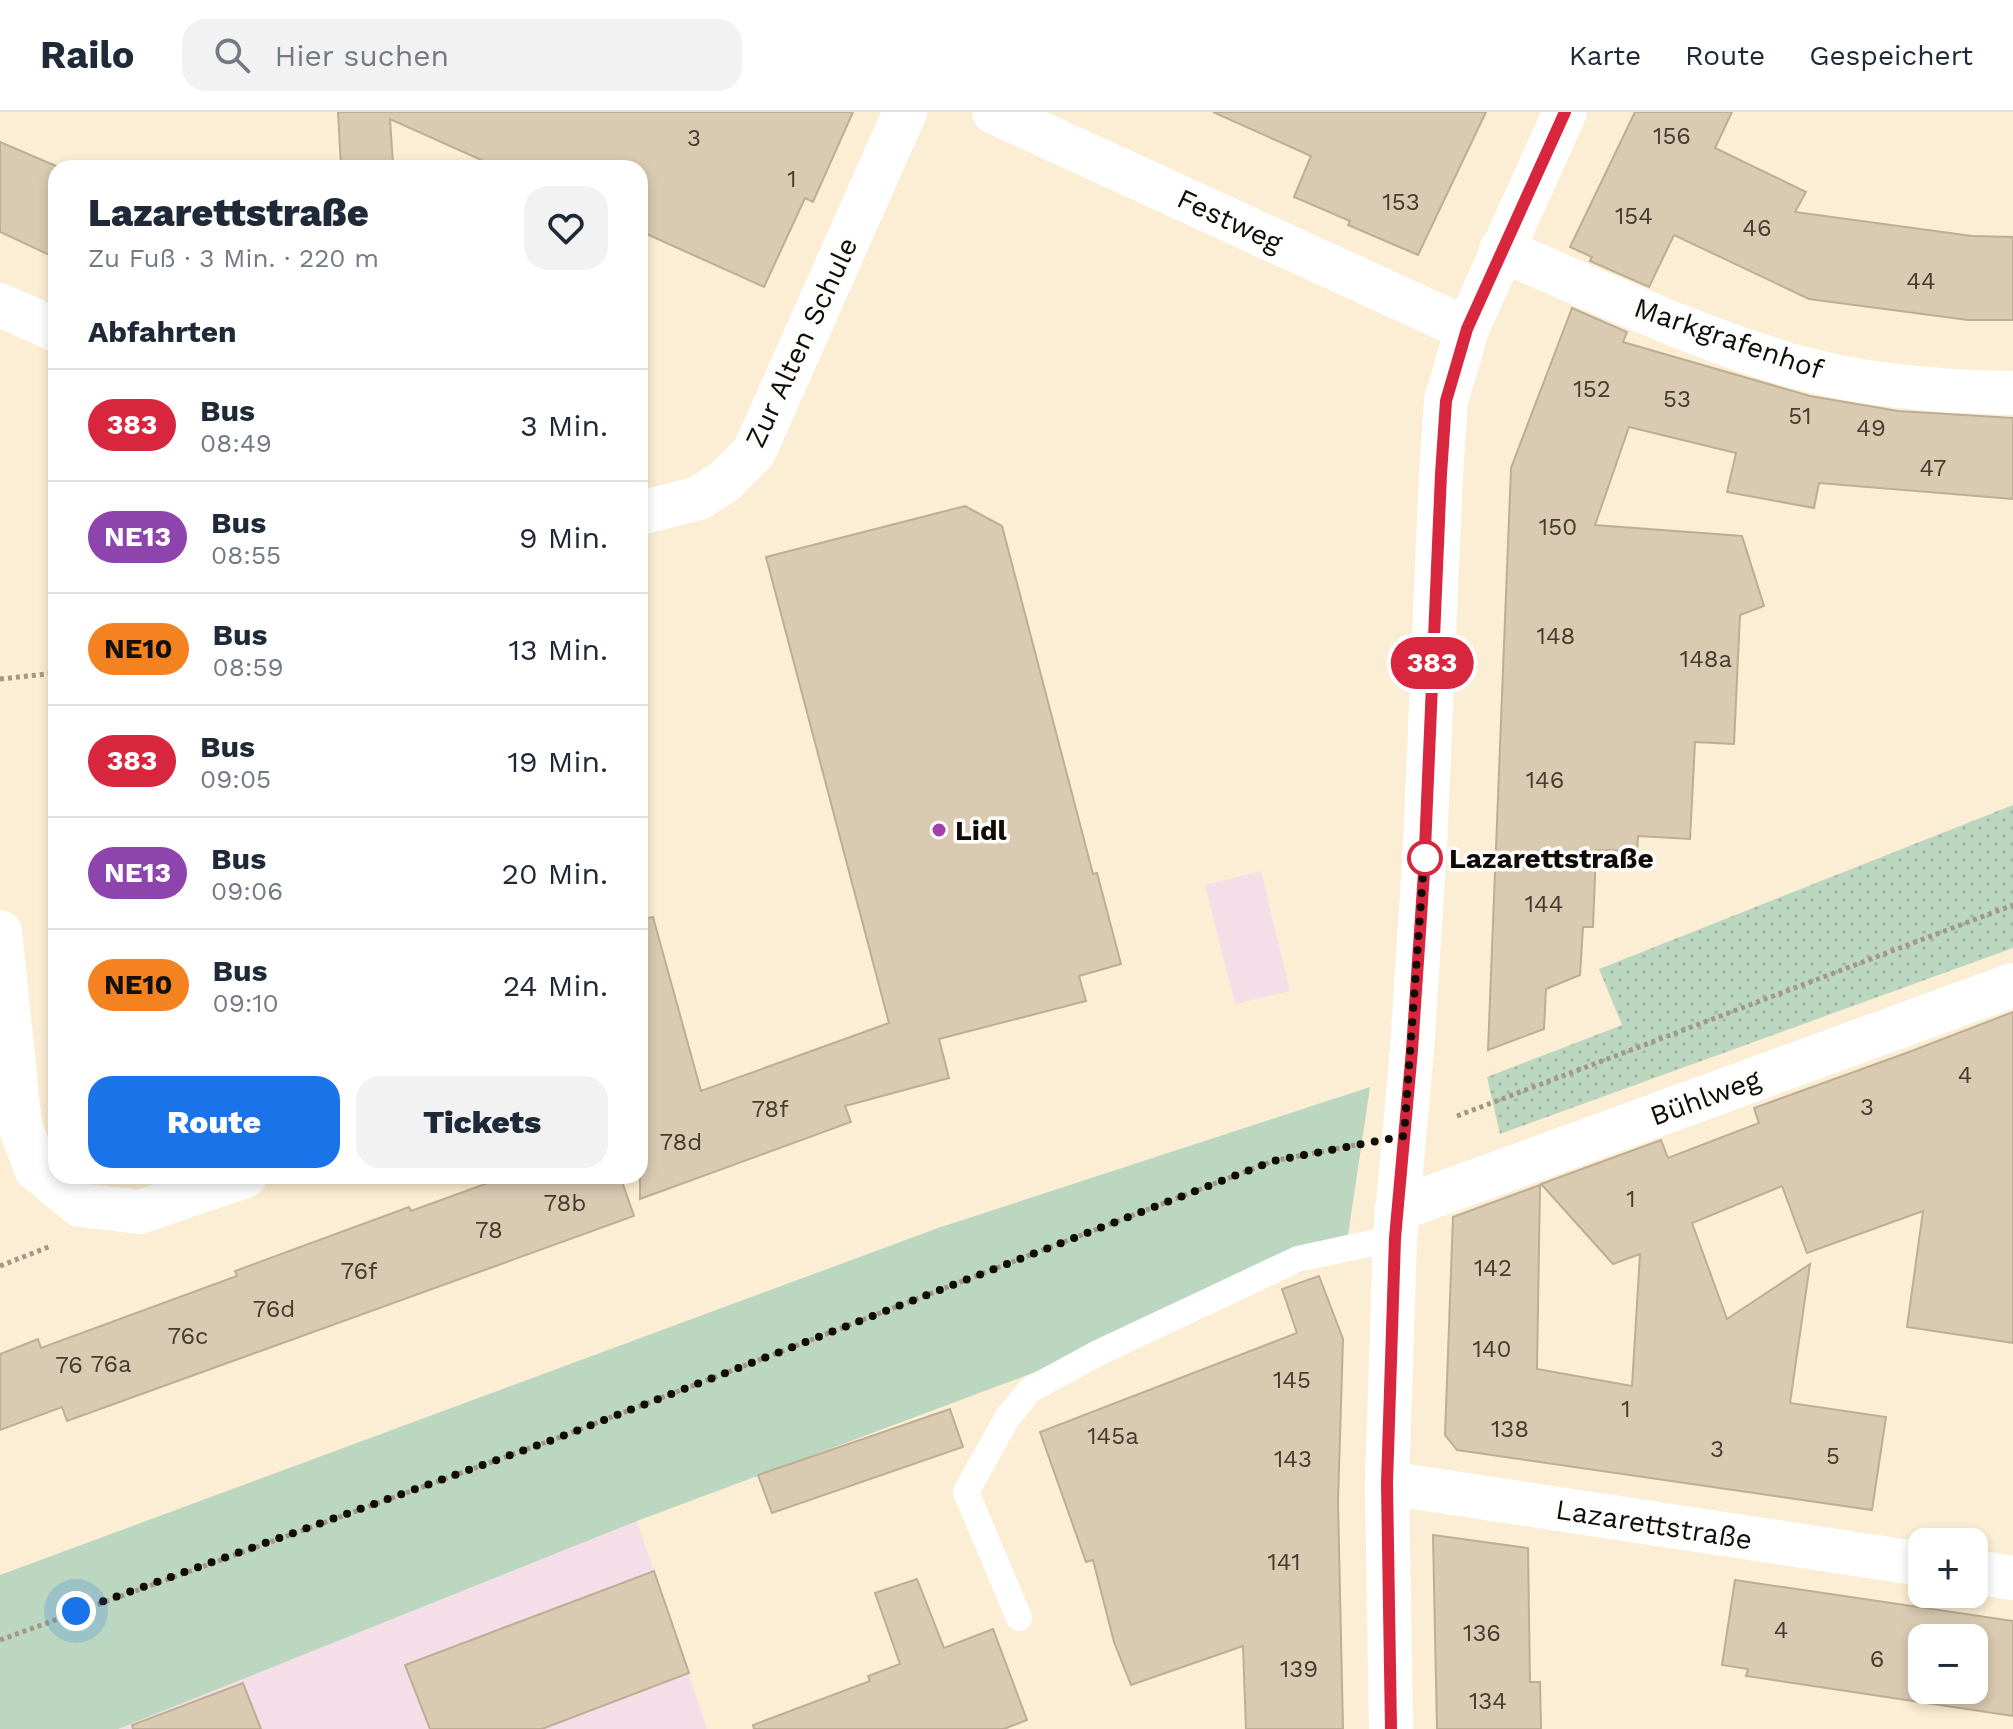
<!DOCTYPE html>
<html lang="de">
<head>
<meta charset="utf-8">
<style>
  :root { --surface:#fff; --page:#f2f2f3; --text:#1f2937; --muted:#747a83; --line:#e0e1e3; --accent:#1a73e8 }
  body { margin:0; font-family:"Work Sans",sans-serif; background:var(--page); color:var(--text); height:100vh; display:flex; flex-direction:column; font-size:30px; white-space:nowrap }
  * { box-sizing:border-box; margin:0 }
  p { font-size:26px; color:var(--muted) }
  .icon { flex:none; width:44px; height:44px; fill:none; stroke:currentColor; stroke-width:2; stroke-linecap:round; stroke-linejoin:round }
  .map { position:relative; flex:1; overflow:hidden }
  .drawer { position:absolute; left:48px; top:48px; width:600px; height:1024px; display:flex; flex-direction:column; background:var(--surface); border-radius:24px; box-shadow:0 4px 12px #0003 }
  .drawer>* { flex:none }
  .badge { padding:0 16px; border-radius:26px; font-size:28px; line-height:52px }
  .buttons { position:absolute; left:1908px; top:1416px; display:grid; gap:16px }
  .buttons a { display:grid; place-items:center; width:80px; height:80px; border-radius:16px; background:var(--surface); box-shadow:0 4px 12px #0003; font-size:40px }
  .you { position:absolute; width:40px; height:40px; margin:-20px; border:6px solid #fff; border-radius:50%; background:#1a73e8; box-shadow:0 0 0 12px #1a73e833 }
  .map>.badge { position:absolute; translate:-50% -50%; box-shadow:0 0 0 4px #fff }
  h2 { padding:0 40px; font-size:30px; line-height:72px }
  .round { display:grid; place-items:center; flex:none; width:84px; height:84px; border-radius:24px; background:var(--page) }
  .head { display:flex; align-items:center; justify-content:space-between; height:136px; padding:0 40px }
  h1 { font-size:38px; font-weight:800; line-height:60px }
  .primary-button { display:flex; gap:16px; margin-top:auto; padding:16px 40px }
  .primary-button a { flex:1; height:92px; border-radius:24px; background:var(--accent); color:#fff; font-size:32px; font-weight:800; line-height:92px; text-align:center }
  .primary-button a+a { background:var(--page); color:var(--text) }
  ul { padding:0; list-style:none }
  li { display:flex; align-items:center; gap:24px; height:112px; padding:0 40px; border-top:2px solid var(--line) }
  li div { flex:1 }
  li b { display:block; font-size:30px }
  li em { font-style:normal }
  li .badge { min-width:88px; font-weight:700; text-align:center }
  header { display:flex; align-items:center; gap:48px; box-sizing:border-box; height:112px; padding:0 40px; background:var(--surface); border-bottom:2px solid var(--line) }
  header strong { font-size:38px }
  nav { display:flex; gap:44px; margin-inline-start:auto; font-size:28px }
  .search { width:560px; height:72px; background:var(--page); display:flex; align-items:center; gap:20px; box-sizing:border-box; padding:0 28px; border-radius:24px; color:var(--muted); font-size:30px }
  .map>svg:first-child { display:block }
</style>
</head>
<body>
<header>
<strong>Railo</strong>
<div class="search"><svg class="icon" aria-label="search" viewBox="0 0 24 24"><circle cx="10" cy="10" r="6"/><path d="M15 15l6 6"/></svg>Hier suchen</div>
<nav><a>Karte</a><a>Route</a><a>Gespeichert</a></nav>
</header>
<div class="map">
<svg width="2013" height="1617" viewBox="0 0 2013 1617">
  <defs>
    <pattern id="park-dots" width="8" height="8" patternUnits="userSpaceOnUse" patternTransform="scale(2)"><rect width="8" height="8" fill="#bcd7c0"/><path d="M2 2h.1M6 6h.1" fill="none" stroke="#a1b7a4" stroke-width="1.8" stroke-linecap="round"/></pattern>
  </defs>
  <rect width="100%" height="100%" fill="#fceed4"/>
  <g fill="#f6dee9">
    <path d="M 1261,759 L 1290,879 L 1235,892 L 1205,773 Z"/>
    <path d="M 637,1409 L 707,1617 L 118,1617 Z"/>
  </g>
  <path fill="#bcd7c0" d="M 1370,975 L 1345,1144 L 637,1409 L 118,1617 L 0,1617 L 0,1463 L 938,1116 Z"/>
  <path fill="url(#park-dots)" d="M 2013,693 L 2013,836 L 1500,1022 L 1487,965 L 1622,913 L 1599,857 Z"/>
  <g fill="#d9cab1" stroke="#bcae95" stroke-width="2" fill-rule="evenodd">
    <path d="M 338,0 L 853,0 L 813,90 L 805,86 L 764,175 L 640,119 L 640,56 L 499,56 L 390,7 L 393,52 L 341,54 Z"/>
    <path d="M 1213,0 L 1486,0 L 1418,143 L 1348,113 L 1350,109 L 1294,85 L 1311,44 Z"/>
    <path d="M 1635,0 L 1732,0 L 1715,36 L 1806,80 L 1795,100 L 1972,124 L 2013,125 L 2013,208 L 1968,208 L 1809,187 L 1674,123 L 1649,175 L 1590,149 L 1592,145 L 1570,135 Z"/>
    <path d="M 0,30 L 56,54 L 56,146 L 0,120 Z"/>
    <path d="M 1572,196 L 1627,220 L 1623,230 L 1810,284 L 1898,299 L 2013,306 L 2013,387 L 1819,371 L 1814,396 L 1727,380 L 1736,341 L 1629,315 L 1595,413 L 1742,424 L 1764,494 L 1740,503 L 1734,632 L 1695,630 L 1690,727 L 1638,724 L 1637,739 L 1596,738 L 1593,815 L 1583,815 L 1580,863 L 1546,877 L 1544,917 L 1488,938 L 1511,356 Z"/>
    <path d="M 965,394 L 1002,414 L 1093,762 L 1097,761 L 1121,852 L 1079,864 L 1086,889 L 939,927 L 949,966 L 845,994 L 851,1010 L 640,1087 L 640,807 L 653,805 L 701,979 L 889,911 L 766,445 Z"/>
    <path d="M 2013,900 L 2013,1231 L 1907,1215 L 1923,1099 L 1807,1141 L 1782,1074 L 1692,1111 L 1727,1207 L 1810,1152 L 1790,1291 L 1886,1305 L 1872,1398 L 1457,1338 L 1445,1323 L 1453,1105 L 1540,1073 L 1537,1257 L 1632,1274 L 1640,1142 L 1613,1152 L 1541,1072 L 1661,1028 L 1668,1046 L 1759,1011 L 1754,996 L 1909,940 Z"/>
    <path d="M 507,1064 L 620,1064 L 634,1104 L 67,1309 L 62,1295 L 0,1318 L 0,1242 L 38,1227 L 41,1236 L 237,1164 L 235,1159 L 409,1095 L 411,1099 Z"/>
    <path d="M 1319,1164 L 1343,1227 L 1338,1390 L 1343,1617 L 1246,1617 L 1243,1534 L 1131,1573 L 1114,1530 L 1093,1448 L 1086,1450 L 1040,1320 L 1297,1221 L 1282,1177 Z"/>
    <path d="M 950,1297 L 963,1335 L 772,1401 L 758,1363 Z"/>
    <path d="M 1433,1423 L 1528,1436 L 1530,1570 L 1540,1570 L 1541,1617 L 1437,1617 Z"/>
    <path d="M 654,1459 L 689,1561 L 542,1617 L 430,1617 L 405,1553 Z"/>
    <path d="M 917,1467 L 944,1536 L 993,1517 L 1027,1608 L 1004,1617 L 754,1617 L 753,1613 L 870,1569 L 868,1564 L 900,1552 L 875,1481 Z"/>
    <path d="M 1735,1468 L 2013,1509 L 2013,1604 L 1746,1564 L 1748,1557 L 1722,1553 ZM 1922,1526 L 1974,1526 L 1974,1578 L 1922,1578 Z"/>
    <path d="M 243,1571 L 261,1617 L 133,1617 L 132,1613 Z"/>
  </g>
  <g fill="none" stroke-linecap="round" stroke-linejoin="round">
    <g stroke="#a39885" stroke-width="5" stroke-dasharray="4 4" stroke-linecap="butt">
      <path d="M 0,567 L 56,561"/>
      <path d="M 1457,1004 L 2013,793"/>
      <path d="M 0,1154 L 51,1134"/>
      <path d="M 0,1528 L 555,1327 L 1273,1049 L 1355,1033"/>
    </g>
    <path stroke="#fff" stroke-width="26" d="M 1019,1506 L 966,1380 L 1007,1306 L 1030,1278 L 1098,1241 L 1298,1147 L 1395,1126"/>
    <g stroke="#fff" stroke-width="44">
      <path d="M 994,0 L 1467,217"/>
      <path d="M 1501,138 C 1596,178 1691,224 1790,253 C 1859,273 1941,280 2013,281"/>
      <path d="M 0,193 L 56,218"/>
      <path d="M 640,401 L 699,386 L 725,369 L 754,340 L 905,0"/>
      <path d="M 0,820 L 20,1013 L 36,1057 L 80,1093 L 140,1100 L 245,1064"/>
      <path d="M 1396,1098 L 2013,873"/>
      <path d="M 1387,1371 L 1922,1452"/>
      <path d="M 1974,1460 L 2013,1466"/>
    </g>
    <path stroke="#fff" stroke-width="44" d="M 1391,1617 L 1387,1371 L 1395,1126 L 1412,938 L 1425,734 L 1441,362 L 1446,289 L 1467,217 L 1565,0"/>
  </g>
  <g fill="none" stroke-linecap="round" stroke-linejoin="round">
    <defs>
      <path id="line" d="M 1391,1617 L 1387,1371 L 1395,1126 L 1412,938 L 1424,760 L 1441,362 L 1446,289 L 1467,217 L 1565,0"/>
    </defs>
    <use href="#line" stroke="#fff" stroke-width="18"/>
    <use href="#line" stroke="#d7263d" stroke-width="12"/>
    <path stroke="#110c05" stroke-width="8" stroke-dasharray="0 14.4" d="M 76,1499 L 555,1327 L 1273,1049 L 1404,1024 L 1425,734 L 1425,746"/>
  </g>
  <circle fill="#a142aa" stroke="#fdfdfd" stroke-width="3" cx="939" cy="718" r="8"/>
  <circle fill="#fff" stroke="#d7263d" stroke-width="4" cx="1425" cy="746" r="16"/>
  <g text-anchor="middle" stroke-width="7" stroke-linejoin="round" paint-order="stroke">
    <g font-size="24" fill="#433c30">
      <text x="1672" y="32">156</text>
      <text x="694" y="34">3</text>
      <text x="792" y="75">1</text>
      <text x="1401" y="98">153</text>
      <text x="1634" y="112">154</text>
      <text x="1757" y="124">46</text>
      <text x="1921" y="177">44</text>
      <text x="1592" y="285">152</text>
      <text x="1677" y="295">53</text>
      <text x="1800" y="312">51</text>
      <text x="1871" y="324">49</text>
      <text x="1933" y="364">47</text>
      <text x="1558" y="423">150</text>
      <text x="1556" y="532">148</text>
      <text x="1706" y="555">148a</text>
      <text x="1545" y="676">146</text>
      <text x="1544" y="800">144</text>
      <text x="1965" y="971">4</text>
      <text x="1867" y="1003">3</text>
      <text x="770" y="1005">78f</text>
      <text x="681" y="1038">78d</text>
      <text x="1631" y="1095">1</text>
      <text x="565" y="1099">78b</text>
      <text x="489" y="1126">78</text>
      <text x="1493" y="1164">142</text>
      <text x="359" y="1167">76f</text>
      <text x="274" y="1205">76d</text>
      <text x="188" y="1232">76c</text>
      <text x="1492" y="1245">140</text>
      <text x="111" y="1260">76a</text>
      <text x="69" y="1261">76</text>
      <text x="1292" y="1276">145</text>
      <text x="1626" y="1305">1</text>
      <text x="1510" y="1325">138</text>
      <text x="1113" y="1332">145a</text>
      <text x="1717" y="1345">3</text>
      <text x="1833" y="1352">5</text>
      <text x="1293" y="1355">143</text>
      <text x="1284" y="1458">141</text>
      <text x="1781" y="1526">4</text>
      <text x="1482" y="1529">136</text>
      <text x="1877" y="1555">6</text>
      <text x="1299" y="1565">139</text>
      <text x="1488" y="1597">134</text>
    </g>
    <g font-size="28" fill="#110c05" stroke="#fdfdfd">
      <text transform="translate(1230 108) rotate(25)" y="10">Festweg</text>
      <text transform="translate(1729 226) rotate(19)" y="10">Markgrafenhof</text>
      <text transform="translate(801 230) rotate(-65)" y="10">Zur Alten Schule</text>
      <text transform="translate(1705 985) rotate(-20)" y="10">Bühlweg</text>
      <text transform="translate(1654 1412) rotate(9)" y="10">Lazarettstraße</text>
    </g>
    <g font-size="28" font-weight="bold" fill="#110c05" stroke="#fdfdfd" text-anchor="start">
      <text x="955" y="728">Lidl</text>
    </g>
    <g font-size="28" font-weight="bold" fill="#110c05" stroke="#fdfdfd" text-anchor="start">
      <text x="1449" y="756">Lazarettstraße</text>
    </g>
  </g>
</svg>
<div class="buttons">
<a>+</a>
<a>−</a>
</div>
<div class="you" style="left:76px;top:1499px"></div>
<b class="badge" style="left:1432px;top:551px;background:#d7263d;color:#fff">383</b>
<section class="drawer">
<div class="head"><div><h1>Lazarettstraße</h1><p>Zu Fuß · 3 Min. · 220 m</p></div><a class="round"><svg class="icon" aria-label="heart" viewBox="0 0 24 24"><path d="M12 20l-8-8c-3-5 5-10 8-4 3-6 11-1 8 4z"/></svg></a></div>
<h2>Abfahrten</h2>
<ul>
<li><span class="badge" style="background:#d7263d;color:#fff">383</span><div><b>Bus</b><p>08:49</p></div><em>3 Min.</em></li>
<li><span class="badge" style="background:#8e44ad;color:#fff">NE13</span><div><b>Bus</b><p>08:55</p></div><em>9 Min.</em></li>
<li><span class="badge" style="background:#f58220;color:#111">NE10</span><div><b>Bus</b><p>08:59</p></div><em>13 Min.</em></li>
<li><span class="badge" style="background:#d7263d;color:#fff">383</span><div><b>Bus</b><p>09:05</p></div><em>19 Min.</em></li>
<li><span class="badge" style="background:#8e44ad;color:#fff">NE13</span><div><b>Bus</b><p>09:06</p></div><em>20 Min.</em></li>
<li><span class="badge" style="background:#f58220;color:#111">NE10</span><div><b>Bus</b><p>09:10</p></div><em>24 Min.</em></li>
</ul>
<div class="primary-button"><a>Route</a><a>Tickets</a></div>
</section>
</div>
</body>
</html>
